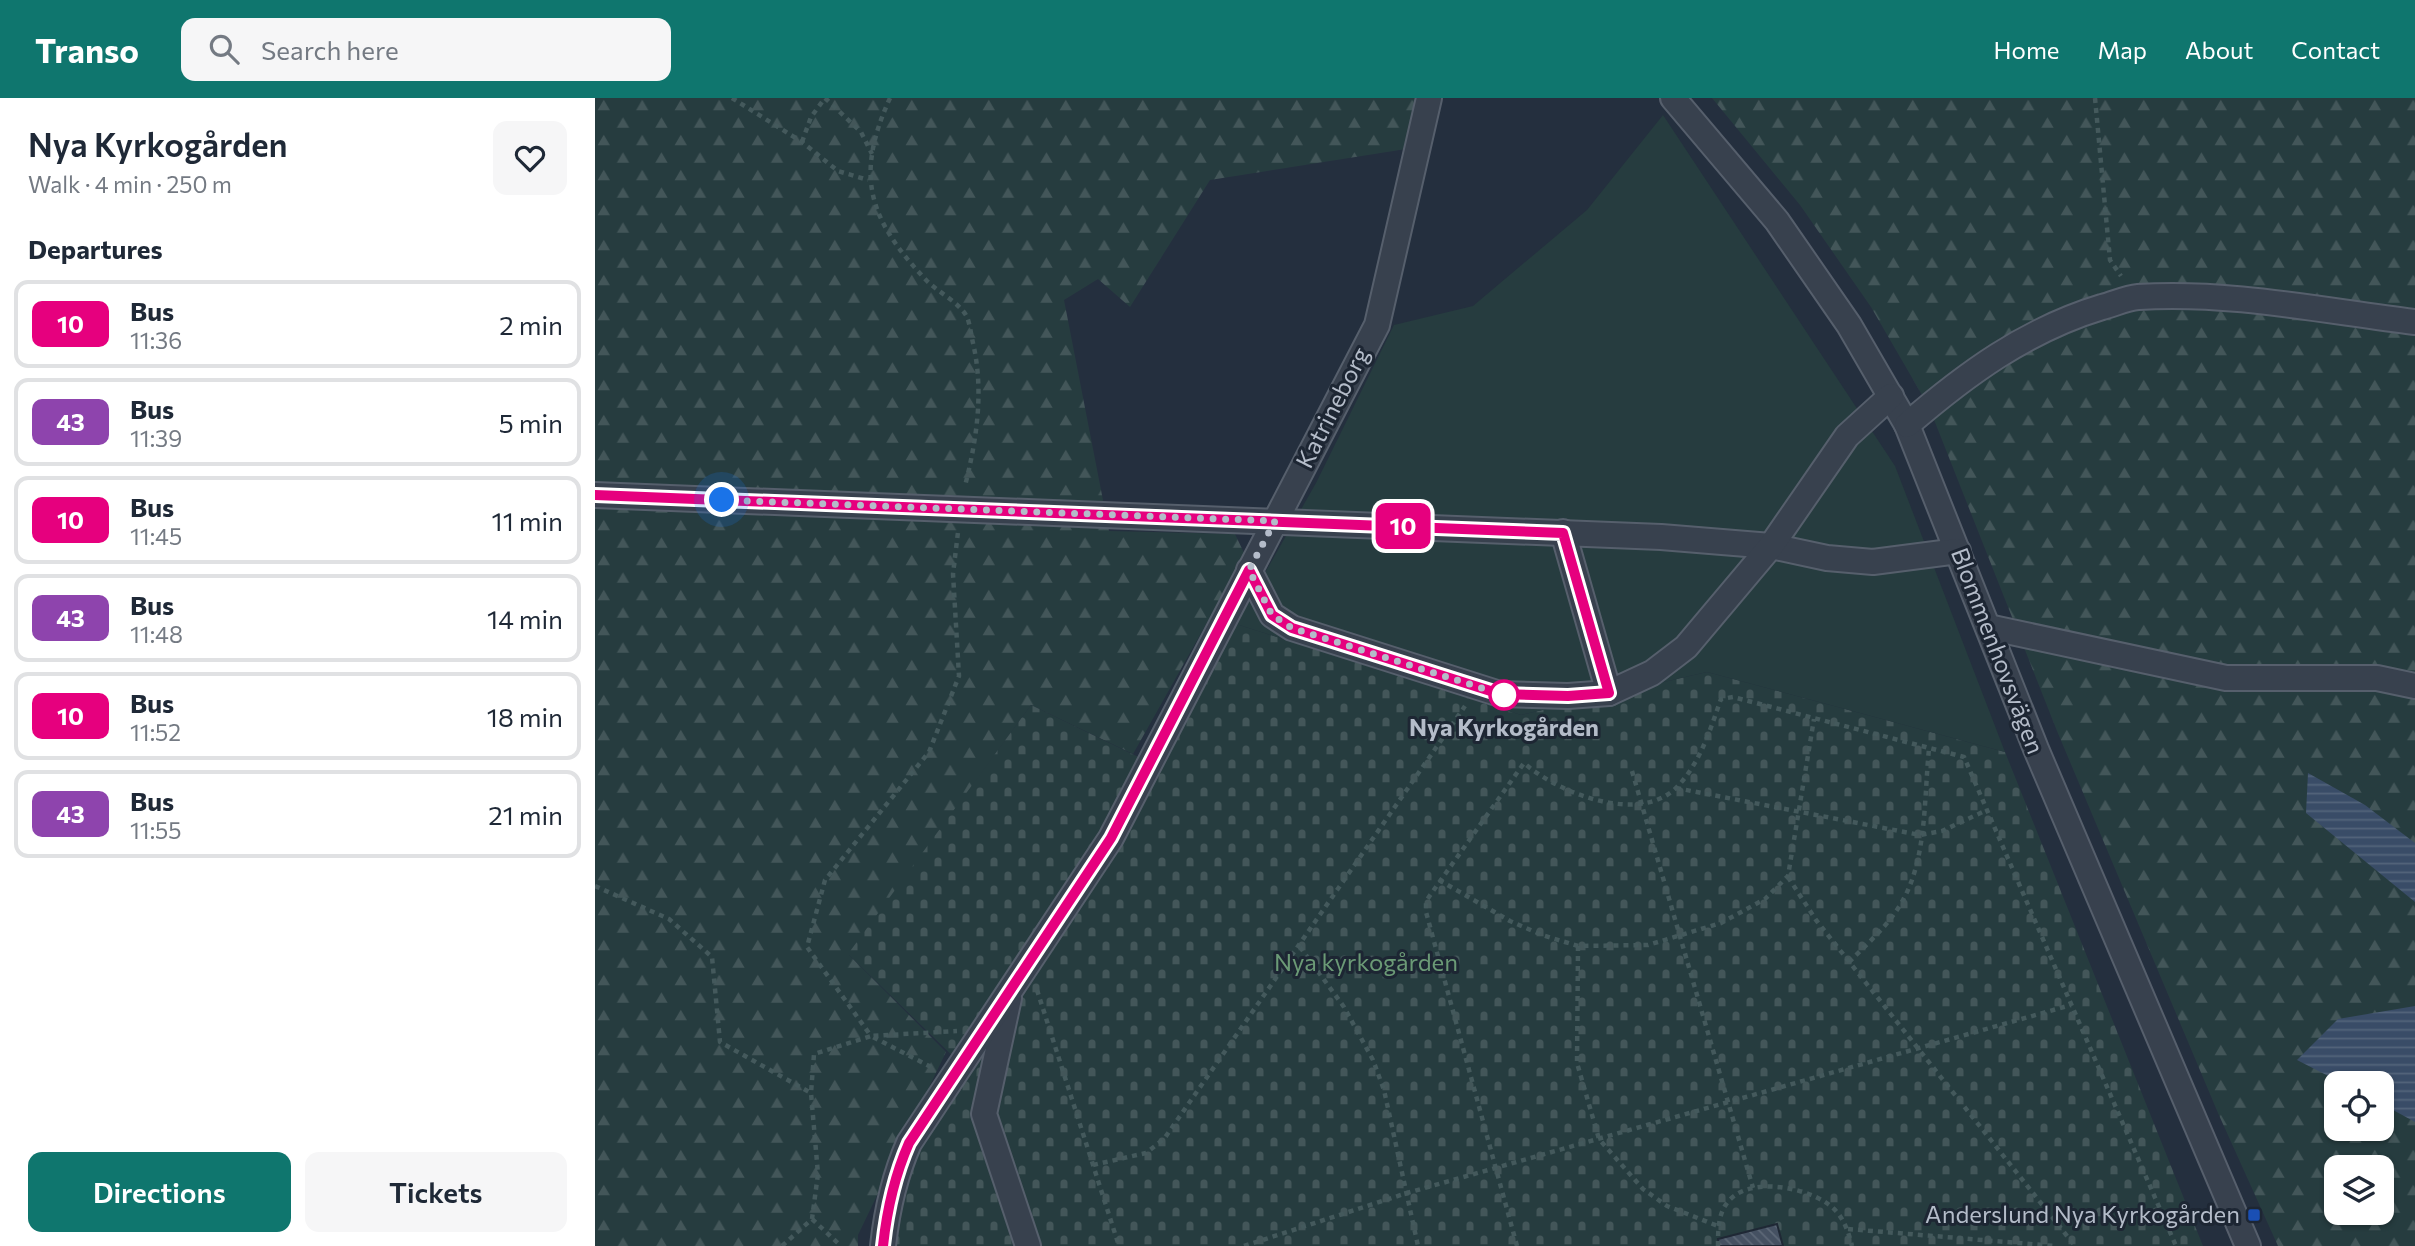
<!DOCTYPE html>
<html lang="en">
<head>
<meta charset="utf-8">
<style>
  :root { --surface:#fff; --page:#f6f6f7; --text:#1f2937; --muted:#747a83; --line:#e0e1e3; --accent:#0f766e }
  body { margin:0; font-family:Commissioner,sans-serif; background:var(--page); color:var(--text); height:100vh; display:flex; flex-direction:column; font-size:26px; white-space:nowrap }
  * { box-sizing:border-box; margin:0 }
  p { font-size:23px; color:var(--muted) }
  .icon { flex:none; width:38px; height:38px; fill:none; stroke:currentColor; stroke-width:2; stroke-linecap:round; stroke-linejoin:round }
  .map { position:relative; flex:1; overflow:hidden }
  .drawer { display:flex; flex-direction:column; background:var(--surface); width:595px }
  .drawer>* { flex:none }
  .badge { padding:0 14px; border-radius:10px; font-size:24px; line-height:46px }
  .fabs { position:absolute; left:1729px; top:973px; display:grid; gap:14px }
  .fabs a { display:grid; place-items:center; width:70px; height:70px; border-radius:14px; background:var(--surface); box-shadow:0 2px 5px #0004; font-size:35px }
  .you { position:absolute; width:35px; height:35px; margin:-18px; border:5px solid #fff; border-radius:50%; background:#1a73e8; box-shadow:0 0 0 10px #1a73e833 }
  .map>.badge { position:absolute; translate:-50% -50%; box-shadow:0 0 0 4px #fff }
  h2 { padding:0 28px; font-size:26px; line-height:63px }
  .round { display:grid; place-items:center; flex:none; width:74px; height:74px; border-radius:14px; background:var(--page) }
  .head { display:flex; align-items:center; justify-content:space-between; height:119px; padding:0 28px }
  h1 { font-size:33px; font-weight:600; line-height:52px }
  .cta { display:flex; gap:14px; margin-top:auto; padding:14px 28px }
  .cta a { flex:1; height:80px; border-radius:14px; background:var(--accent); color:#fff; font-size:28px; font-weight:600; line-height:80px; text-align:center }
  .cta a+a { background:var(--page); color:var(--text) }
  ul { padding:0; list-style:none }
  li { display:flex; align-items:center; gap:21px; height:88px; margin:0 14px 10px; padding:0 14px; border:4px solid var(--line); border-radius:14px }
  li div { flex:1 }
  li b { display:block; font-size:26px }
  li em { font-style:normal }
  li .badge { min-width:77px; font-weight:700; text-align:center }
  header { display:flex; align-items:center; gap:42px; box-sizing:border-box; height:98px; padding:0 35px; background:var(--accent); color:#fff }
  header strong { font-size:33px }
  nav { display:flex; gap:38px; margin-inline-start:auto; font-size:24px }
  .search { width:490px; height:63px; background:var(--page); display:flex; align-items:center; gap:18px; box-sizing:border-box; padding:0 24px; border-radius:14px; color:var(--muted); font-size:26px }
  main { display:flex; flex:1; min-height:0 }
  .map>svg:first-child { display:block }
</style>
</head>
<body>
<header>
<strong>Transo</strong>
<div class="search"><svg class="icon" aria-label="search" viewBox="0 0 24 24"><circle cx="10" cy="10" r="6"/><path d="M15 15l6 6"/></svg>Search here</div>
<nav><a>Home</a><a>Map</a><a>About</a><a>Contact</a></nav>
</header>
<main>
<section class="drawer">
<div class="head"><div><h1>Nya Kyrkogården</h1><p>Walk · 4 min · 250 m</p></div><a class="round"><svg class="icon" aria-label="heart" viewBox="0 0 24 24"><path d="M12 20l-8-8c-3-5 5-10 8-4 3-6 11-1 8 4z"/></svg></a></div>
<h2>Departures</h2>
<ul>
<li><span class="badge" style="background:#e6007e;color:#fff">10</span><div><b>Bus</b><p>11:36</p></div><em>2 min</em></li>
<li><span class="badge" style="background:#8e44ad;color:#fff">43</span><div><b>Bus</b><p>11:39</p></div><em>5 min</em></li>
<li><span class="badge" style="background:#e6007e;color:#fff">10</span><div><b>Bus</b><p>11:45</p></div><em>11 min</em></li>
<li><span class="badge" style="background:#8e44ad;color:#fff">43</span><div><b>Bus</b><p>11:48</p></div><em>14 min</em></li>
<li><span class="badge" style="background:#e6007e;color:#fff">10</span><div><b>Bus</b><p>11:52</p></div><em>18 min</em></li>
<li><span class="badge" style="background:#8e44ad;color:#fff">43</span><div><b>Bus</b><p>11:55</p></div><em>21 min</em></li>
</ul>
<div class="cta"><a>Directions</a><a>Tickets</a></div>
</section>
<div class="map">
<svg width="1820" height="1148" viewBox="0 0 1820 1148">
  <defs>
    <pattern id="forest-firs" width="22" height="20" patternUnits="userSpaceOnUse" patternTransform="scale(1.75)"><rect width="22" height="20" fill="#263c3f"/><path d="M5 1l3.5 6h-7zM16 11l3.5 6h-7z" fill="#435659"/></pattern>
    <pattern id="cemetery-stones" width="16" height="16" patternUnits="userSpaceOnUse" patternTransform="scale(1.75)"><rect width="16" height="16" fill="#263c3f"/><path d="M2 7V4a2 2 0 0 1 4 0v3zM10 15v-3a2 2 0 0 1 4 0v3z" fill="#435659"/></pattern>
    <pattern id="water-rules" width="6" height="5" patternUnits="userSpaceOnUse" patternTransform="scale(1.75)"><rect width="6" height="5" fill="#394c67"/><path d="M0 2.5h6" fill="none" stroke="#53647b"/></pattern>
    <pattern id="building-back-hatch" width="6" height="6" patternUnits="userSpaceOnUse" patternTransform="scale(1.75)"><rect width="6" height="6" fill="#455162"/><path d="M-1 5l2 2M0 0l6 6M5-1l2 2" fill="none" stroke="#5d6877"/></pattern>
  </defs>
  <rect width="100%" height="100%" fill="#242f3e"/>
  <g fill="url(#forest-firs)" fill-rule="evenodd">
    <path d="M 0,0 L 820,0 L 811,51 L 615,82 L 535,209 L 503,181 L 469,202 L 514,433 L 640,436 L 650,457 L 538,656 L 436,607 L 254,857 L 351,954 L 263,1137 L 263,1148 L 0,1148 Z"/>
    <path d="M 1117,0 L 1820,0 L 1820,1148 L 1683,1148 L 1623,1015 L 1462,633 L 1334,309 L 1276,209 L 1205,107 ZM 1741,985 L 1787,985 L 1787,1031 L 1741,1031 ZM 1741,1069 L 1787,1069 L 1787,1115 L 1741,1115 Z"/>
  </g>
  <path fill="url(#cemetery-stones)" d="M 641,526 L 926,617 L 1112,574 L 1410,654 L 1608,1148 L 300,1148 L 304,1105 L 314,1064 L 370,970 L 253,856 L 436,607 L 566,670 Z"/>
  <path fill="#263c3f" d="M 1068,17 L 1300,368 L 1410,654 L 1112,574 L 926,617 L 641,526 L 721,385 L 799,227 L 878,208 L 992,112 Z"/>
  <g fill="url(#water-rules)">
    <path d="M 1713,675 L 1770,707 L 1820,745 L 1820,804 L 1711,715 Z"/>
    <path d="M 1820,908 L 1820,1024 L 1787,1006 L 1787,985 L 1747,985 L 1702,962 L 1743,921 Z"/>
  </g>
  <path fill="url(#building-back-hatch)" stroke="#1f2835" stroke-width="2" d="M 1182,1126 L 1188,1148 L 1124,1148 L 1123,1141 Z"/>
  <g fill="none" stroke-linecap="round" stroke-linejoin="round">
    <defs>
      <g id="minor">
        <path d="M 1078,0 L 1182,123 L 1254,227 L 1312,327 L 1441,651 L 1653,1148"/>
        <path d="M 1312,327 C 1371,276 1431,232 1507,209 C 1519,206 1531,200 1543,199 C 1635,193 1729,213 1820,224"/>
        <path d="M 0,397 L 1066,439 L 1176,448 L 1232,460 L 1278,464 L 1363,453"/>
        <path d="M 968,434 L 1014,595"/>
        <path d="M 654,472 L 677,517 L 697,530 L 905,596 L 973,598 L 1014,595 L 1057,575 L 1091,549 L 1176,448 L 1252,338 L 1296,298"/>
        <path d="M 1393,529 L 1631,580 L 1782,580 L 1820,588"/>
        <path d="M 414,900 L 389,1016 L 433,1148"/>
        <path d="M 288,1148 C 292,1111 299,1079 314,1045 L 516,740 L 782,227 L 834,0"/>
      </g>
    </defs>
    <use href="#minor" stroke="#565f6c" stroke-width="28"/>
    <g stroke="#44595c" stroke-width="4.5" stroke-dasharray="5 5" stroke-linecap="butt">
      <path d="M 137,0 L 207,44 L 243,73 L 273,82"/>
      <path d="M 230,0 L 266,34 L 277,56"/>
      <path d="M 295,0 C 259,79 274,122 332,183 C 343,194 365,205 372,219 C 375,226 376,237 378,245 C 389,293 382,340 370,388"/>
      <path d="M 1500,0 L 1515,162 L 1526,178"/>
      <path d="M 207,44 L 216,19 L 230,0"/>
      <path d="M 1037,673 L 1158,1090"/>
      <path d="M 1081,690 L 1325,737 L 1347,733 L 1392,712"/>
      <path d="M 1193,779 L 1221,822 L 1480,1148"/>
      <path d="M 844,782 L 915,823 L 947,837 L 983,848 L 1053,847 L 1126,825 L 1170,801 L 1193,778 L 1219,621"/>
      <path d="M 0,788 L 74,821 L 117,859 L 125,944 L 216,995"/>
      <path d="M 983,848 L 982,965 L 1004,1041 L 1048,1091 L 1072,1108 L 1123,1128"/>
      <path d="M 705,849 L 749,909 L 778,962 L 789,992 L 823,1148"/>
      <path d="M 1254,864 C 1273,845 1295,826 1308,802 C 1332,759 1329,699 1334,651"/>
      <path d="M 442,892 L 524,1148"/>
      <path d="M 336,969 L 276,938 L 362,933"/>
      <path d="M 498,1067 L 551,1055 L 569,1041 L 870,608"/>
      <path d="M 217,1121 L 246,1148"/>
      <path d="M 1253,1131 L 1460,1148"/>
      <path d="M 187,1148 L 217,1121 L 223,1076 L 216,995 L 219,956 L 276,938 L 212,849 L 230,782 L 334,654 L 364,578 L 358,476 L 363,434"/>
      <path d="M 649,1148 L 812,1095 L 1476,907"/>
      <path d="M 922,1148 L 831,814 L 831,803 L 929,665 C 963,695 1045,728 1083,688 C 1106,663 1115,632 1126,601 L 1138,599 L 1369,659 L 1581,1148"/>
      <path d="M 1123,1148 C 1123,1130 1123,1110 1139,1098 C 1164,1079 1221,1091 1241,1113 C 1250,1123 1254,1136 1257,1148"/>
    </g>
    <use href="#minor" stroke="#38414e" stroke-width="24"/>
  </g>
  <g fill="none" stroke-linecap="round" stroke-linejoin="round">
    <defs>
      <path id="line" d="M 0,397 L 968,435 L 1014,595 L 973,598 L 905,596 L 697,530 L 677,517 L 654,472 L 516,740 L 314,1045 C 299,1079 292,1111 288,1148"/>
    </defs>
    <use href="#line" stroke="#fff" stroke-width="16"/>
    <use href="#line" stroke="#e6007e" stroke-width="10"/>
    <path stroke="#b4bcc9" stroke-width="7" stroke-dasharray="0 12.6" d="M 127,402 L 680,423 L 654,472 L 677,517 L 697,530 L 909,597"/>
  </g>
  <circle fill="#fff" stroke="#e6007e" stroke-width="3.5" cx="909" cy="597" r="14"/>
  <rect fill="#1a4fb4" stroke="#1d2633" stroke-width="2.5" x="1652" y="1110" width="14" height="14" rx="3.5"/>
  <g text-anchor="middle" stroke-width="6" stroke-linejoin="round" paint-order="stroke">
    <g font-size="24" fill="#b4bcc9" stroke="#1d2633">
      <text transform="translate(738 310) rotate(-63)" y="8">Katrineborg</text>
      <text transform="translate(1402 553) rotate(69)" y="8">Blommenhovsvägen</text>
    </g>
    <g font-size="24" font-weight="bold" fill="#b4bcc9" stroke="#1d2633">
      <text x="909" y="638">Nya Kyrkogården</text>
    </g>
    <g font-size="24" fill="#6b9a76" stroke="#1d2633">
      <text x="771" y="873">Nya kyrkogården</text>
    </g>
    <g font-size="24" fill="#b4bcc9" stroke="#1d2633" text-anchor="end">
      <text x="1645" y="1125">Anderslund Nya Kyrkogården</text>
    </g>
  </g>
</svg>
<div class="fabs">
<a><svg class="icon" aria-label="locate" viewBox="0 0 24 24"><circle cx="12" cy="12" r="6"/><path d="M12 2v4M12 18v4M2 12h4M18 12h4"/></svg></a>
<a><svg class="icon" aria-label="layers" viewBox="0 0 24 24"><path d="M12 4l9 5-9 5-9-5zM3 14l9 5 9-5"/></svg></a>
</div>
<div class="you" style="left:127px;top:402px"></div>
<b class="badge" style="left:808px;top:428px;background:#e6007e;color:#fff">10</b>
</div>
</main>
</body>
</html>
